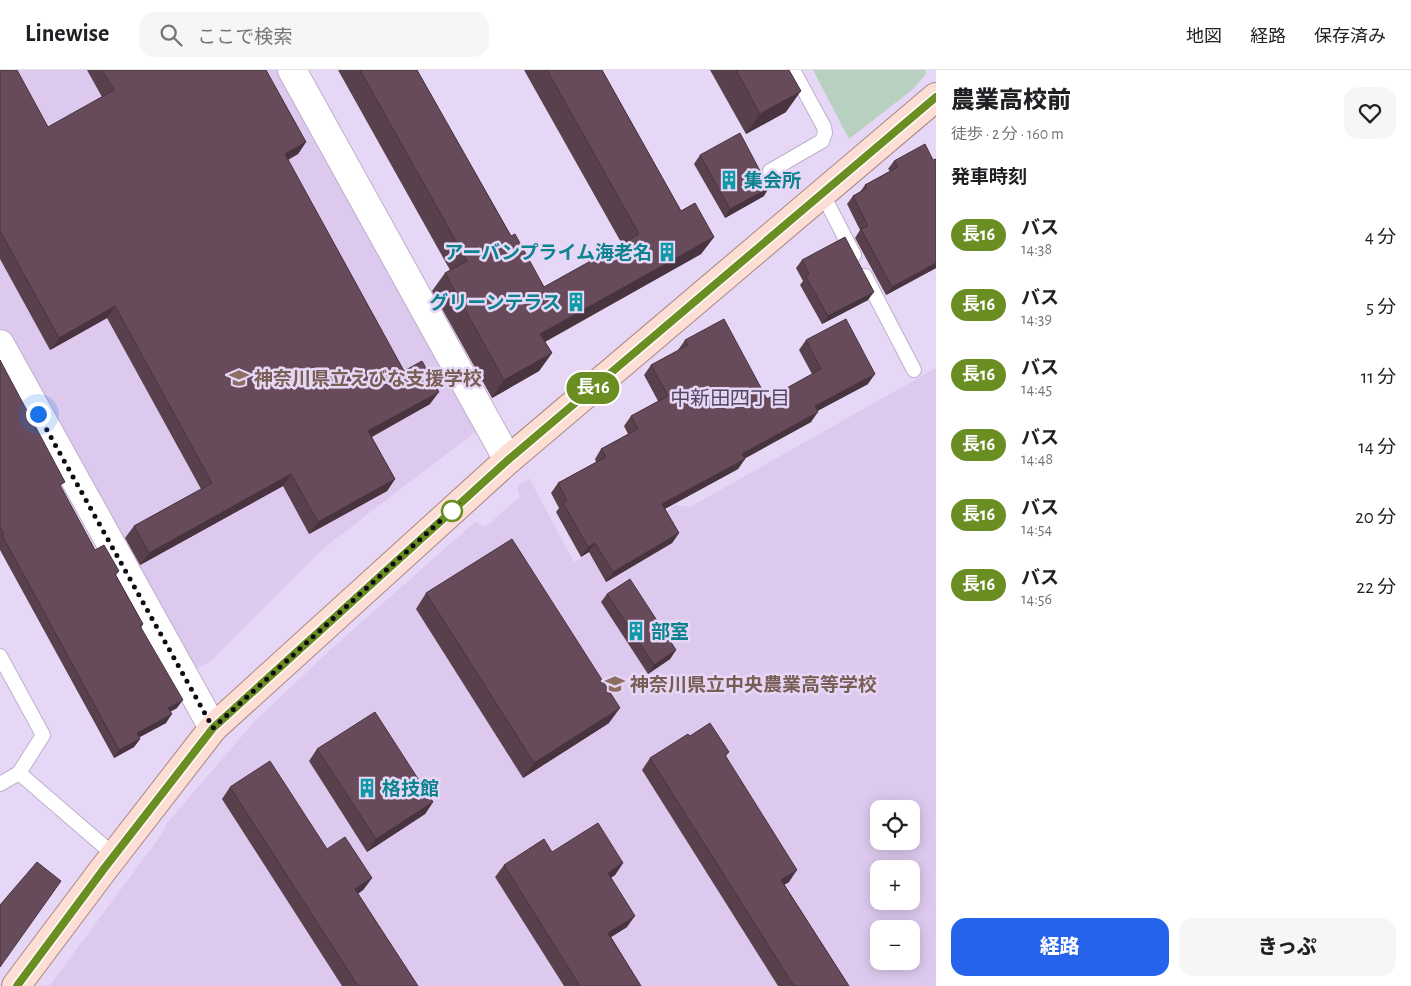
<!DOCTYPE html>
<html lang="ja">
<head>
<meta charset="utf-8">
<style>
  :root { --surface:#fff; --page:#f6f6f6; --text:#202124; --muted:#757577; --line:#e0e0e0; --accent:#2563eb }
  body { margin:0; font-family:"Alegreya Sans","Noto Sans JP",sans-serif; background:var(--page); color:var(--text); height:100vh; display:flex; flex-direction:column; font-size:19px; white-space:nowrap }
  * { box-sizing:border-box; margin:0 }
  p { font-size:16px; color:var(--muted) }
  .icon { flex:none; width:28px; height:28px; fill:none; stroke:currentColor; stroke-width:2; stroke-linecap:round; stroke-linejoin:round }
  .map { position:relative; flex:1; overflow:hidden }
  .drawer { display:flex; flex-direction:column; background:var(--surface); width:475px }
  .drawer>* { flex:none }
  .badge { padding:0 10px; border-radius:16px; font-size:18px; line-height:32px }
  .controls { position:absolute; left:870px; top:730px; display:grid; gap:10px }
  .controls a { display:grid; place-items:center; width:50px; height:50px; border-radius:10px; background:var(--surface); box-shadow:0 2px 12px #0003; font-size:25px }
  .you { position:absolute; width:25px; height:25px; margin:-12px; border:4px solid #fff; border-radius:50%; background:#1a73e8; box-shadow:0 0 0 8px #1a73e833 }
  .map>.badge { position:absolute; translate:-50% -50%; box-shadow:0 0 0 2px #fff }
  h2 { padding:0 15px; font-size:19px; line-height:45px }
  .round { display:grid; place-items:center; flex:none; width:52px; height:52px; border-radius:15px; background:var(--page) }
  .head { display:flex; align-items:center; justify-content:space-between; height:85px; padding:0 15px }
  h1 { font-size:24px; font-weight:800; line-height:38px }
  .primary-button { display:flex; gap:10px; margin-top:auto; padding:10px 15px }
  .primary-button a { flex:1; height:58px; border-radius:15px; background:var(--accent); color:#fff; font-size:20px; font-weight:800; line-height:58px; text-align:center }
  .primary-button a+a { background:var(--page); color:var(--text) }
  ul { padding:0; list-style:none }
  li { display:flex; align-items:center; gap:15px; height:70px; padding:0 15px }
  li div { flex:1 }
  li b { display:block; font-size:19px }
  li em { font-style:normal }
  li .badge { min-width:55px; font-weight:700; text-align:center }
  header { display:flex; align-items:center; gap:30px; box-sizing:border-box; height:70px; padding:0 25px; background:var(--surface); border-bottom:1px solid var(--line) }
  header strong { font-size:24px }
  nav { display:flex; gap:28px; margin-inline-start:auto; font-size:18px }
  .search { width:350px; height:45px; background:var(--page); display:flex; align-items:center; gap:12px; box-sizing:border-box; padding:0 18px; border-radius:15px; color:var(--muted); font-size:19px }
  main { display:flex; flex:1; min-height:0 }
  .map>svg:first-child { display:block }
</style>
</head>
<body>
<header>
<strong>Linewise</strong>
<div class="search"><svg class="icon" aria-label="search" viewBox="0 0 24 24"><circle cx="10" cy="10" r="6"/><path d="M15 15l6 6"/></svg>ここで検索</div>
<nav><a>地図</a><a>経路</a><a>保存済み</a></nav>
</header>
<main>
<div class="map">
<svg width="936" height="916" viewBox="0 0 936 916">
  <rect width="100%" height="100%" fill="#e7d7f6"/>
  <g fill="#ddc9ee" fill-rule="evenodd">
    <path d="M 0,0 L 280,0 L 478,360 L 326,476 L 211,591 L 189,603 L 0,257 Z"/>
    <path d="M 936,298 L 936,916 L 49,916 L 162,764 L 167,753 L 255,651 L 332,578 L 475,452 L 485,457 L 520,427 L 517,416 L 529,408 L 574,492 L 676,435 L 690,437 ZM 879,739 L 911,739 L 911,771 L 879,771 ZM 879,799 L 911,799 L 911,831 L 879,831 ZM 879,859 L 911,859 L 911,891 L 879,891 Z"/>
  </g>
  <path fill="#b8d0c0" d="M 813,0 L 925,0 L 926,4 L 912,20 L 849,69 Z"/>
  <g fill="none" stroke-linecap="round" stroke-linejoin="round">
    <defs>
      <g id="service">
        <path d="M 770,101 L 822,71 L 825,63 L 824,57 L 793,0"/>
        <path d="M 822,123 L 854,185"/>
        <path d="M 865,206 L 914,300"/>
        <path d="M 0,586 L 43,665 L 19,703 L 0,714"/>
        <path d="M 19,703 L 114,785"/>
      </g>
      <g id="minor">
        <path d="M 292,0 L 508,390"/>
        <path d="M 0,274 L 213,658"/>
      </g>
      <path id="primary" d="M 16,916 L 103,800 L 213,658 L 508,390 L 936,27"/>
    </defs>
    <use href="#service" stroke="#beafcc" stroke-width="16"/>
    <use href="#minor" stroke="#beafcc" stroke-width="30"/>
    <use href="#primary" stroke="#a9867f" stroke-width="30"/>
    <use href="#service" stroke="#fff" stroke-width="14"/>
    <use href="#minor" stroke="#fff" stroke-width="28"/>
    <use href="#primary" stroke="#fdded4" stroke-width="28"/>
  </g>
  <g fill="#59404d">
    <path d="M 0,0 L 48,57 L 102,27 L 87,0 L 266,0 L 306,72 L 298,84 L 288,90 L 404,301 L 430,334 L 372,367 L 395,409 L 387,421 L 309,464 L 283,416 L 140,495 L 125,468 L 134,456 L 201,419 L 107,248 L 50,280 L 0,189 Z"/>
    <path d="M 338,0 L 417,0 L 511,166 L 544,217 L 622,174 L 524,0 L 602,0 L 681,141 L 714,167 L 701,184 L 545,272 L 552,283 L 539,301 L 492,328 L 432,221 L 445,203 L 450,200 Z"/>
    <path d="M 710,0 L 789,0 L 786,42 L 746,64 Z"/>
    <path d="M 700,85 L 764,126 L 725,148 L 694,94 Z"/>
    <path d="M 933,90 L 936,198 L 886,225 L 855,168 L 860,160 L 847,134 L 853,126 L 860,122 L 865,115 L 890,101 L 888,99 L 894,91 Z"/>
    <path d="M 802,190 L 868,230 L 822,254 L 800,215 L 803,211 L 796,198 Z"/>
    <path d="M 685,270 L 767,329 L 812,304 L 799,280 L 806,270 L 868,314 L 817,341 L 811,352 L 745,388 L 738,399 L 665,439 L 679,463 L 672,473 L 606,512 L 589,482 L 581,487 L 556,442 L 559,438 L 551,423 L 558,413 L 596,392 L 595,389 L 601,379 L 628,364 L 624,356 L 631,346 L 658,331 L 644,305 L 651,295 L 679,280 L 678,280 Z"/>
    <path d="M 0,290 L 61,418 L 95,480 L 119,501 L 116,505 L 143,554 L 141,558 L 177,638 L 170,642 L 166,653 L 139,667 L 140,669 L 134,677 L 114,688 L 0,480 Z"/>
    <path d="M 426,523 L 609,653 L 523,708 L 416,539 Z"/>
    <path d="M 607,524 L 676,580 L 670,589 L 648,604 L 601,532 Z"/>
    <path d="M 690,666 L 729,682 L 726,686 L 789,812 L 784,814 L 849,916 L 778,916 L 642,700 L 650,688 Z"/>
    <path d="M 317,679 L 433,732 L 425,744 L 367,782 L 309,691 Z"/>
    <path d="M 230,717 L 372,808 L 363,820 L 358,824 L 418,916 L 342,916 L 222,729 Z"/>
    <path d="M 552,782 L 623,793 L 615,805 L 611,808 L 627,857 L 611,867 L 641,916 L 564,916 L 495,807 L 504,795 Z"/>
  </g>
  <g fill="#48343f">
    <path d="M 801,21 L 786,42 L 746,64 L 760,44 Z"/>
    <path d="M 306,72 L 298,84 L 276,96 L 285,84 Z"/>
    <path d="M 769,118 L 764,126 L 725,148 L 730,139 Z"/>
    <path d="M 714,167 L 701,184 L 528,281 L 540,264 Z"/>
    <path d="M 936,193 L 936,198 L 886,225 L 892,217 Z"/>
    <path d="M 874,222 L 868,230 L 822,254 L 828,246 Z"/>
    <path d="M 115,236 L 107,248 L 50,280 L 59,268 Z"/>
    <path d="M 552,283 L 539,301 L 492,328 L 504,310 Z"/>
    <path d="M 875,304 L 868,314 L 808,346 L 815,336 Z"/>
    <path d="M 439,322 L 430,334 L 360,373 L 368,361 Z"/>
    <path d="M 818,342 L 811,352 L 735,394 L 742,384 Z"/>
    <path d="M 745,389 L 738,399 L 655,444 L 662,434 Z"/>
    <path d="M 291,404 L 283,416 L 140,495 L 149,483 Z"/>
    <path d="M 395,409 L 387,421 L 309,464 L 318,452 Z"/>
    <path d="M 679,463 L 672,473 L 606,512 L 613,502 Z"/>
    <path d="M 595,473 L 589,482 L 581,487 L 588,477 Z"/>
    <path d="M 676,580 L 670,589 L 648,604 L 654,595 Z"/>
    <path d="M 183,630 L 177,638 L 162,646 L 168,638 Z"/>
    <path d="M 620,638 L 609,653 L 523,708 L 534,693 Z"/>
    <path d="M 172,644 L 166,653 L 131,672 L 137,663 Z"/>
    <path d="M 140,669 L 134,677 L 114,688 L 119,680 Z"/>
    <path d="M 433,732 L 425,744 L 367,782 L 376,769 Z"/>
    <path d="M 623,793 L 615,805 L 600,815 L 608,803 Z"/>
    <path d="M 797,800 L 789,812 L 773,822 L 781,810 Z"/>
    <path d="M 372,808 L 363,820 L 346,831 L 355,819 Z"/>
    <path d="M 635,846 L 627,857 L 600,874 L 608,863 Z"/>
  </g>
  <g fill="#674b5a" stroke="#48343f">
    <path d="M 0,0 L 17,0 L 48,57 L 114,20 L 102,0 L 266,0 L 306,72 L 285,84 L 404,301 L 422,291 L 439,322 L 368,361 L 395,409 L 318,452 L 291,404 L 149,483 L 134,456 L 212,413 L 115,236 L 59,268 L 0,161 Z"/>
    <path d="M 360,0 L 417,0 L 511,166 L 515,164 L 544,217 L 639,164 L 547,0 L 602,0 L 681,141 L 695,133 L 714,167 L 540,264 L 552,283 L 504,310 L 445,203 L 467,191 Z"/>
    <path d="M 736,0 L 789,0 L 801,21 L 760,44 Z"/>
    <path d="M 740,63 L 769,118 L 730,139 L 700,85 Z"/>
    <path d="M 925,74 L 933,90 L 936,89 L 936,193 L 892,217 L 861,159 L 868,156 L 853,126 L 867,118 L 865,115 L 898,97 L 894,91 Z"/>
    <path d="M 845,167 L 874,222 L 828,246 L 806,207 L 809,203 L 802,190 Z"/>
    <path d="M 724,249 L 767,329 L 821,299 L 806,270 L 846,249 L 875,304 L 815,336 L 818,342 L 742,384 L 745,389 L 662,434 L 679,463 L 613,502 L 595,473 L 588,477 L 563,433 L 567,431 L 558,413 L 606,387 L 601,379 L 638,359 L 631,346 L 668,326 L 651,295 L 688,275 L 685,270 Z"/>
    <path d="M 0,290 L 65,412 L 60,415 L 95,480 L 104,475 L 119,501 L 115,504 L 143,554 L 140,556 L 183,630 L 168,638 L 172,644 L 137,663 L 140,669 L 119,680 L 2,465 L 4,464 L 0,457 Z"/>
    <path d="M 512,469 L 620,638 L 534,693 L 426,523 Z"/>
    <path d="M 630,509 L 676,580 L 654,595 L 607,524 Z"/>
    <path d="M 375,642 L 433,732 L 376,769 L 317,679 Z"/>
    <path d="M 710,653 L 729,682 L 725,685 L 797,800 L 781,810 L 849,916 L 794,916 L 650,688 L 688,664 L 690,666 Z"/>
    <path d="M 270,691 L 327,779 L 345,767 L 372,808 L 355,819 L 418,916 L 358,916 L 230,717 Z"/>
    <path d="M 598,753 L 623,793 L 608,803 L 635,846 L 608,863 L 641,916 L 580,916 L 504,795 L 544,769 L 552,782 Z"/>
    <path d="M 37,792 L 61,811 L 0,897 L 0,835 Z"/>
  </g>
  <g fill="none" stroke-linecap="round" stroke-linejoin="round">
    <defs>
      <path id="line" d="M 17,916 L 103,800 L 213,658 L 508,390 L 936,27"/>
    </defs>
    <use href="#line" stroke="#fff" stroke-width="11"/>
    <use href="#line" stroke="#6b8e23" stroke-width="8"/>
    <path stroke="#100a14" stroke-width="5" stroke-dasharray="0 9" d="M 38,344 L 213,658 L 459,434 L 452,441"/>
  </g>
  <defs>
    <symbol id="building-bare" viewBox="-9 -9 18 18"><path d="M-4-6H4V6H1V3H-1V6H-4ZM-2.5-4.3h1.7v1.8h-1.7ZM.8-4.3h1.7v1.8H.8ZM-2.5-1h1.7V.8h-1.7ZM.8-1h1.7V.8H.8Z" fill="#0f9aa8" stroke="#e7d7f6" stroke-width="2.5" paint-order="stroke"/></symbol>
    <symbol id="school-bare" viewBox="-9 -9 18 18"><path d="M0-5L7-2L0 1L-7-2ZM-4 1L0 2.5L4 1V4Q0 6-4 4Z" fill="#8d6e63" stroke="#e7d7f6" stroke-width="2.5" paint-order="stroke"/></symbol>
  </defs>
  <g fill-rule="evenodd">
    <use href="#building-bare" x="715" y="96" width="28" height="28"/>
    <use href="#building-bare" x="653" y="168" width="28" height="28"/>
    <use href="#building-bare" x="562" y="218" width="28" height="28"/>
    <use href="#school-bare" x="225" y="294" width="28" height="28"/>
    <use href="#building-bare" x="622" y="547" width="28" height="28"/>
    <use href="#school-bare" x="601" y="600" width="28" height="28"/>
    <use href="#building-bare" x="353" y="704" width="28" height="28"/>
  </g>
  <circle fill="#fff" stroke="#6b8e23" stroke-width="2.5" cx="452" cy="441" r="10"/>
  <g text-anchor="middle" stroke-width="5" stroke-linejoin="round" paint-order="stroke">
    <g font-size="19" font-weight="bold" fill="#0d838f" stroke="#e7d7f6" text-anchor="start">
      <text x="744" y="117">集会所</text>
      <text x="652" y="189" text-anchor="end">アーバンプライム海老名</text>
      <text x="561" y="239" text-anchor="end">グリーンテラス</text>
      <text x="651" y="568">部室</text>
      <text x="382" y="725">格技館</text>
    </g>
    <g font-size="19" font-weight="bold" fill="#785e54" stroke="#e7d7f6" text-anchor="start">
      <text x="254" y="315">神奈川県立えびな支援学校</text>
      <text x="630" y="621">神奈川県立中央農業高等学校</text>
    </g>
    <g font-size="20" fill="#544760" stroke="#e7d7f6">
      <text x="730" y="335">中新田四丁目</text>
    </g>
  </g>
</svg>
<div class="controls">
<a><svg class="icon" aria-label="locate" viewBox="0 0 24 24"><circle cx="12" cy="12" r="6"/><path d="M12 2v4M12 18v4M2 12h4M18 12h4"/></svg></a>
<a>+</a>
<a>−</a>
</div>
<div class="you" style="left:38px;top:344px"></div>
<b class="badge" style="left:593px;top:318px;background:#6b8e23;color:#fff">長16</b>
</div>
<section class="drawer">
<div class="head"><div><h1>農業高校前</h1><p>徒歩 · 2 分 · 160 m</p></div><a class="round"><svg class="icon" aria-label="heart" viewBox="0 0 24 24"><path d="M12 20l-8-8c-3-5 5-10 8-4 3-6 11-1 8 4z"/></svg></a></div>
<h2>発車時刻</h2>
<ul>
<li><span class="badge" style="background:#6b8e23;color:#fff">長16</span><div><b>バス</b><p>14:38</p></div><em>4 分</em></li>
<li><span class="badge" style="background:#6b8e23;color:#fff">長16</span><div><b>バス</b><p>14:39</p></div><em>5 分</em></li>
<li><span class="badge" style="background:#6b8e23;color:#fff">長16</span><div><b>バス</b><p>14:45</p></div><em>11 分</em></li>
<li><span class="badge" style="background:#6b8e23;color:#fff">長16</span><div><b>バス</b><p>14:48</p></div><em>14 分</em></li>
<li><span class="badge" style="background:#6b8e23;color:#fff">長16</span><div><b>バス</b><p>14:54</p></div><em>20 分</em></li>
<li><span class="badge" style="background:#6b8e23;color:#fff">長16</span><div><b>バス</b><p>14:56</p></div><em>22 分</em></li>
</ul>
<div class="primary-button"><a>経路</a><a>きっぷ</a></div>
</section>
</main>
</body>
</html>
